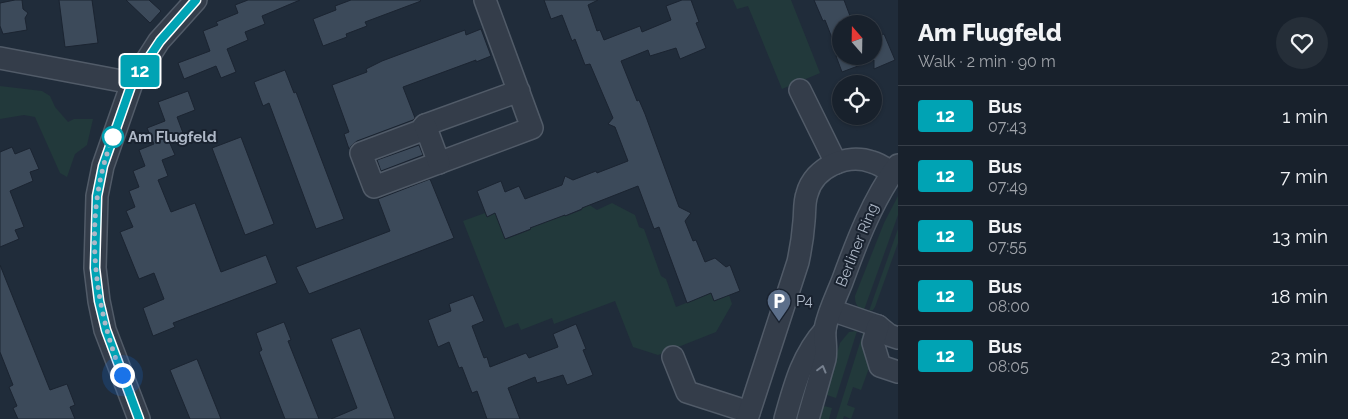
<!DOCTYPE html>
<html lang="en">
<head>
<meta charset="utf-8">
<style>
  :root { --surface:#18212c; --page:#252e38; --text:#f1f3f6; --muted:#9fa3a9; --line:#363e48 }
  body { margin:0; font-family:Raleway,sans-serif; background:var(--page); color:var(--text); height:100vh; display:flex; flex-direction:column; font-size:19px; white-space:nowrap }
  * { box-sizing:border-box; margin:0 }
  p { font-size:16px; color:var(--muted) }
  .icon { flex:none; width:28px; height:28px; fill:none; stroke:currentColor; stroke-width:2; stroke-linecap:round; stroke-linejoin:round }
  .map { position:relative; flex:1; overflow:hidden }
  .sheet { display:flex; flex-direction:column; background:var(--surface); width:450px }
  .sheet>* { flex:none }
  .badge { padding:0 10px; border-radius:4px; font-size:18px; line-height:32px }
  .needle { width:32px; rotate:340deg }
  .fabs { position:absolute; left:832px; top:15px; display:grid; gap:10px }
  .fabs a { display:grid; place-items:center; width:50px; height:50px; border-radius:50%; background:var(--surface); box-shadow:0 1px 4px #0004,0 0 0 1px var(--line); font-size:25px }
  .you { position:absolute; width:25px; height:25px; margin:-12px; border:4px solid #fff; border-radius:50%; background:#1a73e8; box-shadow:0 0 0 8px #1a73e833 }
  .map>.badge { position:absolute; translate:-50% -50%; box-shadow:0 0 0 2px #fff }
  .round { display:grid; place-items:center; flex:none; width:52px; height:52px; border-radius:26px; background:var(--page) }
  .head { display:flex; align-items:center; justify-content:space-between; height:85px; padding:0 20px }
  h1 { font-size:24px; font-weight:800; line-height:38px }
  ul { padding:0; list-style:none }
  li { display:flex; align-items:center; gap:15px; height:60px; padding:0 20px; border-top:1px solid var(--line) }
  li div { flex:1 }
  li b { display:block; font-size:19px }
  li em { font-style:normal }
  li .badge { min-width:55px; font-weight:700; text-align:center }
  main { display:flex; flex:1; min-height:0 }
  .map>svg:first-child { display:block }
</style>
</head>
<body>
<main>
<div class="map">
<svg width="898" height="419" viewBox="0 0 898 419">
  <rect width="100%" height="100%" fill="#202c3a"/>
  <g fill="#22393b">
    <path d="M 733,0 L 791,0 L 820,73 L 782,89 L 748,6 L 737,9 Z"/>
    <path d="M 0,86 L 42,91 L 50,96 L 55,107 L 68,122 L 74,119 L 93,119 L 87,145 L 75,154 L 67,177 L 60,173 L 35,117 L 24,115 L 0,119 Z"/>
    <path d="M 898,196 L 898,215 L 864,310 C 856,307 855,303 855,296 L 884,223 Z"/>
    <path d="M 612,203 L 635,215 L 639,227 L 644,229 L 661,276 L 666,279 L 676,307 L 711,293 L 714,301 L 729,295 L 732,304 L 716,332 L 658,355 L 633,347 L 615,301 L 554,324 L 552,318 L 521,330 L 518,323 L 505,328 L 463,221 L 485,213 L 487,217 L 495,213 L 506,239 L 530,230 L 530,228 L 564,213 L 566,216 L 582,210 L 581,207 L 588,204 L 597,210 Z"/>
    <path d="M 898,229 L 898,243 L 875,307 L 873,310 L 869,311 Z"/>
    <path d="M 857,331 L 836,398 L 824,394 L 840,343 L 849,332 Z"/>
    <path d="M 863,333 L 865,334 L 869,353 L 869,368 L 861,390 L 853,387 L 847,405 L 855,408 L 851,419 L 844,416 L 843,419 L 836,419 Z"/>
    <path d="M 820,405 L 832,408 L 829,419 L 817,419 Z"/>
  </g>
  <g fill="#3c4a5a" stroke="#1b2431">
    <path d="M 15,0 L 22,0 L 23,9 L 28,13 L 25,18 L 27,30 L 3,34 L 0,26 L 0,3 Z"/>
    <path d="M 59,0 L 92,0 L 98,43 L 65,47 Z"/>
    <path d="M 126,0 L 149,0 L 161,11 L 150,23 Z"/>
    <path d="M 248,0 L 300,0 L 262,16 L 265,24 L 245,32 L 248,40 L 227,49 L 236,72 L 221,78 L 216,66 L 184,79 L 178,63 L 210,51 L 203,31 L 218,25 L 216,22 L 238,13 L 235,5 Z"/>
    <path d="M 351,0 L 420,0 L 421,1 L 365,22 L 367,26 L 346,34 L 347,37 L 323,46 L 313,19 L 336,10 L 335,6 Z"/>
    <path d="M 544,0 L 598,0 L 588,5 L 597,31 L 600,30 L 604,40 L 640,26 L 642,32 L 671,20 L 666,6 L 682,0 L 691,0 L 699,22 L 696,23 L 706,48 L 680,59 L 676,48 L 650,56 L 648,50 L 621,61 L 637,101 L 639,100 L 645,114 L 679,207 L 691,213 L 685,221 L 693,241 L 696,240 L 705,262 L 715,258 L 726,267 L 730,265 L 740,291 L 714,301 L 711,293 L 687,303 L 659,227 L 654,229 L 638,186 L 582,208 L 582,209 L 565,216 L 565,215 L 530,228 L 531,229 L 505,239 L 495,213 L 487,217 L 477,191 L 501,181 L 505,192 L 519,186 L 525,199 L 562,185 L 565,176 L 573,180 L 596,171 L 597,173 L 628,161 L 615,127 L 608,124 L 613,118 L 590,64 L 585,65 L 575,39 L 572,41 L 562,15 L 551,19 Z"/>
    <path d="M 814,0 L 844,0 L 853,24 L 841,24 L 841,56 L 874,56 L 874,38 L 884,34 L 895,60 L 874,69 L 874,60 L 842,72 L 836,56 L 839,56 L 825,20 L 823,21 Z"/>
    <path d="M 481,29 L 491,56 L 476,62 L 476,60 L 403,87 L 415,118 L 413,120 L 357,141 L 352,145 L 349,149 L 344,134 L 349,132 L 332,85 L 367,72 L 366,69 L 382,61 L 465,30 L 466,35 Z"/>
    <path d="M 285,70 L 294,93 L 296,92 L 344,219 L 316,229 L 269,103 L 263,106 L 254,82 Z"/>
    <path d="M 188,91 L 195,110 L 177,117 L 183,133 L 168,139 L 175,155 L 162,160 L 168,176 L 158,180 L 171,212 L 195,203 L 221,272 L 266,255 L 277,283 L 173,323 L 175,327 L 153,336 L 143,308 L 164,299 L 154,273 L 139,279 L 120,232 L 133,227 L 126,211 L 135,207 L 129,191 L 139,187 L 133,171 L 145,166 L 139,150 L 154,144 L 147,128 L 165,121 L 158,102 Z"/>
    <path d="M 241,137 L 274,224 L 245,235 L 212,148 Z"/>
    <path d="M 419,145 L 423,155 L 381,171 L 377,160 Z"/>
    <path d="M 12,147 L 15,154 L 30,148 L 39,169 L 30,172 L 33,181 L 10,191 L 24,227 L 15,230 L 19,239 L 0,247 L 0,152 Z"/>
    <path d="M 430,179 L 454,238 L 309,294 L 296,267 L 390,231 L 378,199 Z"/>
    <path d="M 0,265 L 50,390 L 67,384 L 75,405 L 70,407 L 75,419 L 18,419 L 13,408 L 17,406 L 9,387 L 13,385 L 0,352 Z"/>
    <path d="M 473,295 L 484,321 L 472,326 L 484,358 L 487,357 L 490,367 L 526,353 L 529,358 L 558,347 L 553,334 L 576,324 L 586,349 L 583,350 L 593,375 L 567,385 L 563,375 L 537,383 L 535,377 L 508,388 L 520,419 L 487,419 L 477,391 L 472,393 L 462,367 L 459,368 L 449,342 L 438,347 L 428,320 L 451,311 L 449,304 Z"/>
    <path d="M 284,322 L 291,340 L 288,341 L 319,419 L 285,419 L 259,352 L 262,350 L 256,333 Z"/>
    <path d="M 360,328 L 395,419 L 331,419 L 357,408 L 331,339 Z"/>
    <path d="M 197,359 L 221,419 L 190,419 L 170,370 Z"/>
  </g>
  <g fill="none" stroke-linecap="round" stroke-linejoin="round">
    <defs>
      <g id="minor">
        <path d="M 485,0 L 532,128 L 374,187 L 361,153 L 420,131 L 425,125 L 519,91"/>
        <path d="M 0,58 L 132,83"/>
        <path d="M 800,90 L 836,163"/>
        <path d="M 425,125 L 439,163"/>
        <path d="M 831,310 L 878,326 L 889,335 L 898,338"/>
        <path d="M 878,326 L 873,343 L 880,366 L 898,372"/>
        <path d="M 673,357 L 687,392 L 749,412"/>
        <path d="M 139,419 L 105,330 L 99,301 L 95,268 L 97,196 L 103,166 L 132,83 L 159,41 L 196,0"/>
        <path d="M 747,419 L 798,262 C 801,248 803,235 804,221 C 805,212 804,202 807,194 C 814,167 847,153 872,162 C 880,164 886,169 892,173"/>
        <path d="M 785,419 C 794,387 802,355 825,330"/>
        <path d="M 808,419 L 825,359 C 827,349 824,338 825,329 C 828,313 836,297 842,282 C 857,241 872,201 898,165"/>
      </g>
    </defs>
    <use href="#minor" stroke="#515b68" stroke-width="24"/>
    <use href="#minor" stroke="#343d4a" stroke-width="21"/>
  </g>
  <defs><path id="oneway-chevron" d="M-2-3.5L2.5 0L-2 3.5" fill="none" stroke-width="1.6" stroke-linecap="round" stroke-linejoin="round" transform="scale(1.25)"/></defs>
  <use stroke="#77818f" href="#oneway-chevron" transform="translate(822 369) rotate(-75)"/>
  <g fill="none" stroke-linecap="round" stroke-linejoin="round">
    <defs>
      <path id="line" d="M 139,419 L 106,330 L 99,301 L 95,268 L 97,196 L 103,166 L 132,83 L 160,41 L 196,0"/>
    </defs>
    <use href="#line" stroke="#fff" stroke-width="11"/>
    <use href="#line" stroke="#00a3b4" stroke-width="8"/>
    <path stroke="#aeb8c7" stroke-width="5" stroke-dasharray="0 9" d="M 113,137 C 83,212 92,301 122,375"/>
  </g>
  <defs>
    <symbol id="parking-pin" viewBox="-11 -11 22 30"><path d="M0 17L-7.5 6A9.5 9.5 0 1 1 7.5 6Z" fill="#5c6f8a" stroke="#19222f"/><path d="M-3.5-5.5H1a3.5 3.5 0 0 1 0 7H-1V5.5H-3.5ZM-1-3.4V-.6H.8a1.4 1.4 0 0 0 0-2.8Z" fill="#fff"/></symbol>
  </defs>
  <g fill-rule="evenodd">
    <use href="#parking-pin" x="765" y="287" width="28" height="38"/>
  </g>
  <circle fill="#fff" stroke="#00a3b4" stroke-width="2.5" cx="113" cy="137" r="10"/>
  <g text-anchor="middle" stroke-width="4" stroke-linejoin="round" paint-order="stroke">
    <g font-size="15" font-weight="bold" fill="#aeb8c7" stroke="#19222f" text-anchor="start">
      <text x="128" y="142">Am Flugfeld</text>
    </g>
    <g font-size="15" fill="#aeb8c7" stroke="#19222f">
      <text transform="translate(857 245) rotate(-68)" y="5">Berliner Ring</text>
    </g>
    <g font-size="15" fill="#aeb8c7" stroke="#19222f" text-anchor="start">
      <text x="796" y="306">P4</text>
    </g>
  </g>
</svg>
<div class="fabs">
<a><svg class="needle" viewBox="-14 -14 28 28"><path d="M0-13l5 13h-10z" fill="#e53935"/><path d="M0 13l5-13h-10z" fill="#9fa3a9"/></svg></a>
<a><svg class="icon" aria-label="locate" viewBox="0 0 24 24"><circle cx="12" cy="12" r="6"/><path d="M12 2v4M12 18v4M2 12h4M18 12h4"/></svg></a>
</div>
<div class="you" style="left:122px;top:375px"></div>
<b class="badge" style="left:140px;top:71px;background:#00a3b4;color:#fff">12</b>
</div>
<section class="sheet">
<div class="head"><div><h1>Am Flugfeld</h1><p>Walk · 2 min · 90 m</p></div><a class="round"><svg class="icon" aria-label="heart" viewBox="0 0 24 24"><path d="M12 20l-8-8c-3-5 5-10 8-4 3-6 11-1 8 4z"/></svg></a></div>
<ul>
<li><span class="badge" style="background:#00a3b4;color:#fff">12</span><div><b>Bus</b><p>07:43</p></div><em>1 min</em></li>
<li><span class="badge" style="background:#00a3b4;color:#fff">12</span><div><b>Bus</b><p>07:49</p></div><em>7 min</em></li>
<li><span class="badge" style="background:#00a3b4;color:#fff">12</span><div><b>Bus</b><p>07:55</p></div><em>13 min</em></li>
<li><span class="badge" style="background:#00a3b4;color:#fff">12</span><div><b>Bus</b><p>08:00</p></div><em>18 min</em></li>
<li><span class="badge" style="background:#00a3b4;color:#fff">12</span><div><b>Bus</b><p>08:05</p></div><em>23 min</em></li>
</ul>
</section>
</main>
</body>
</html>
